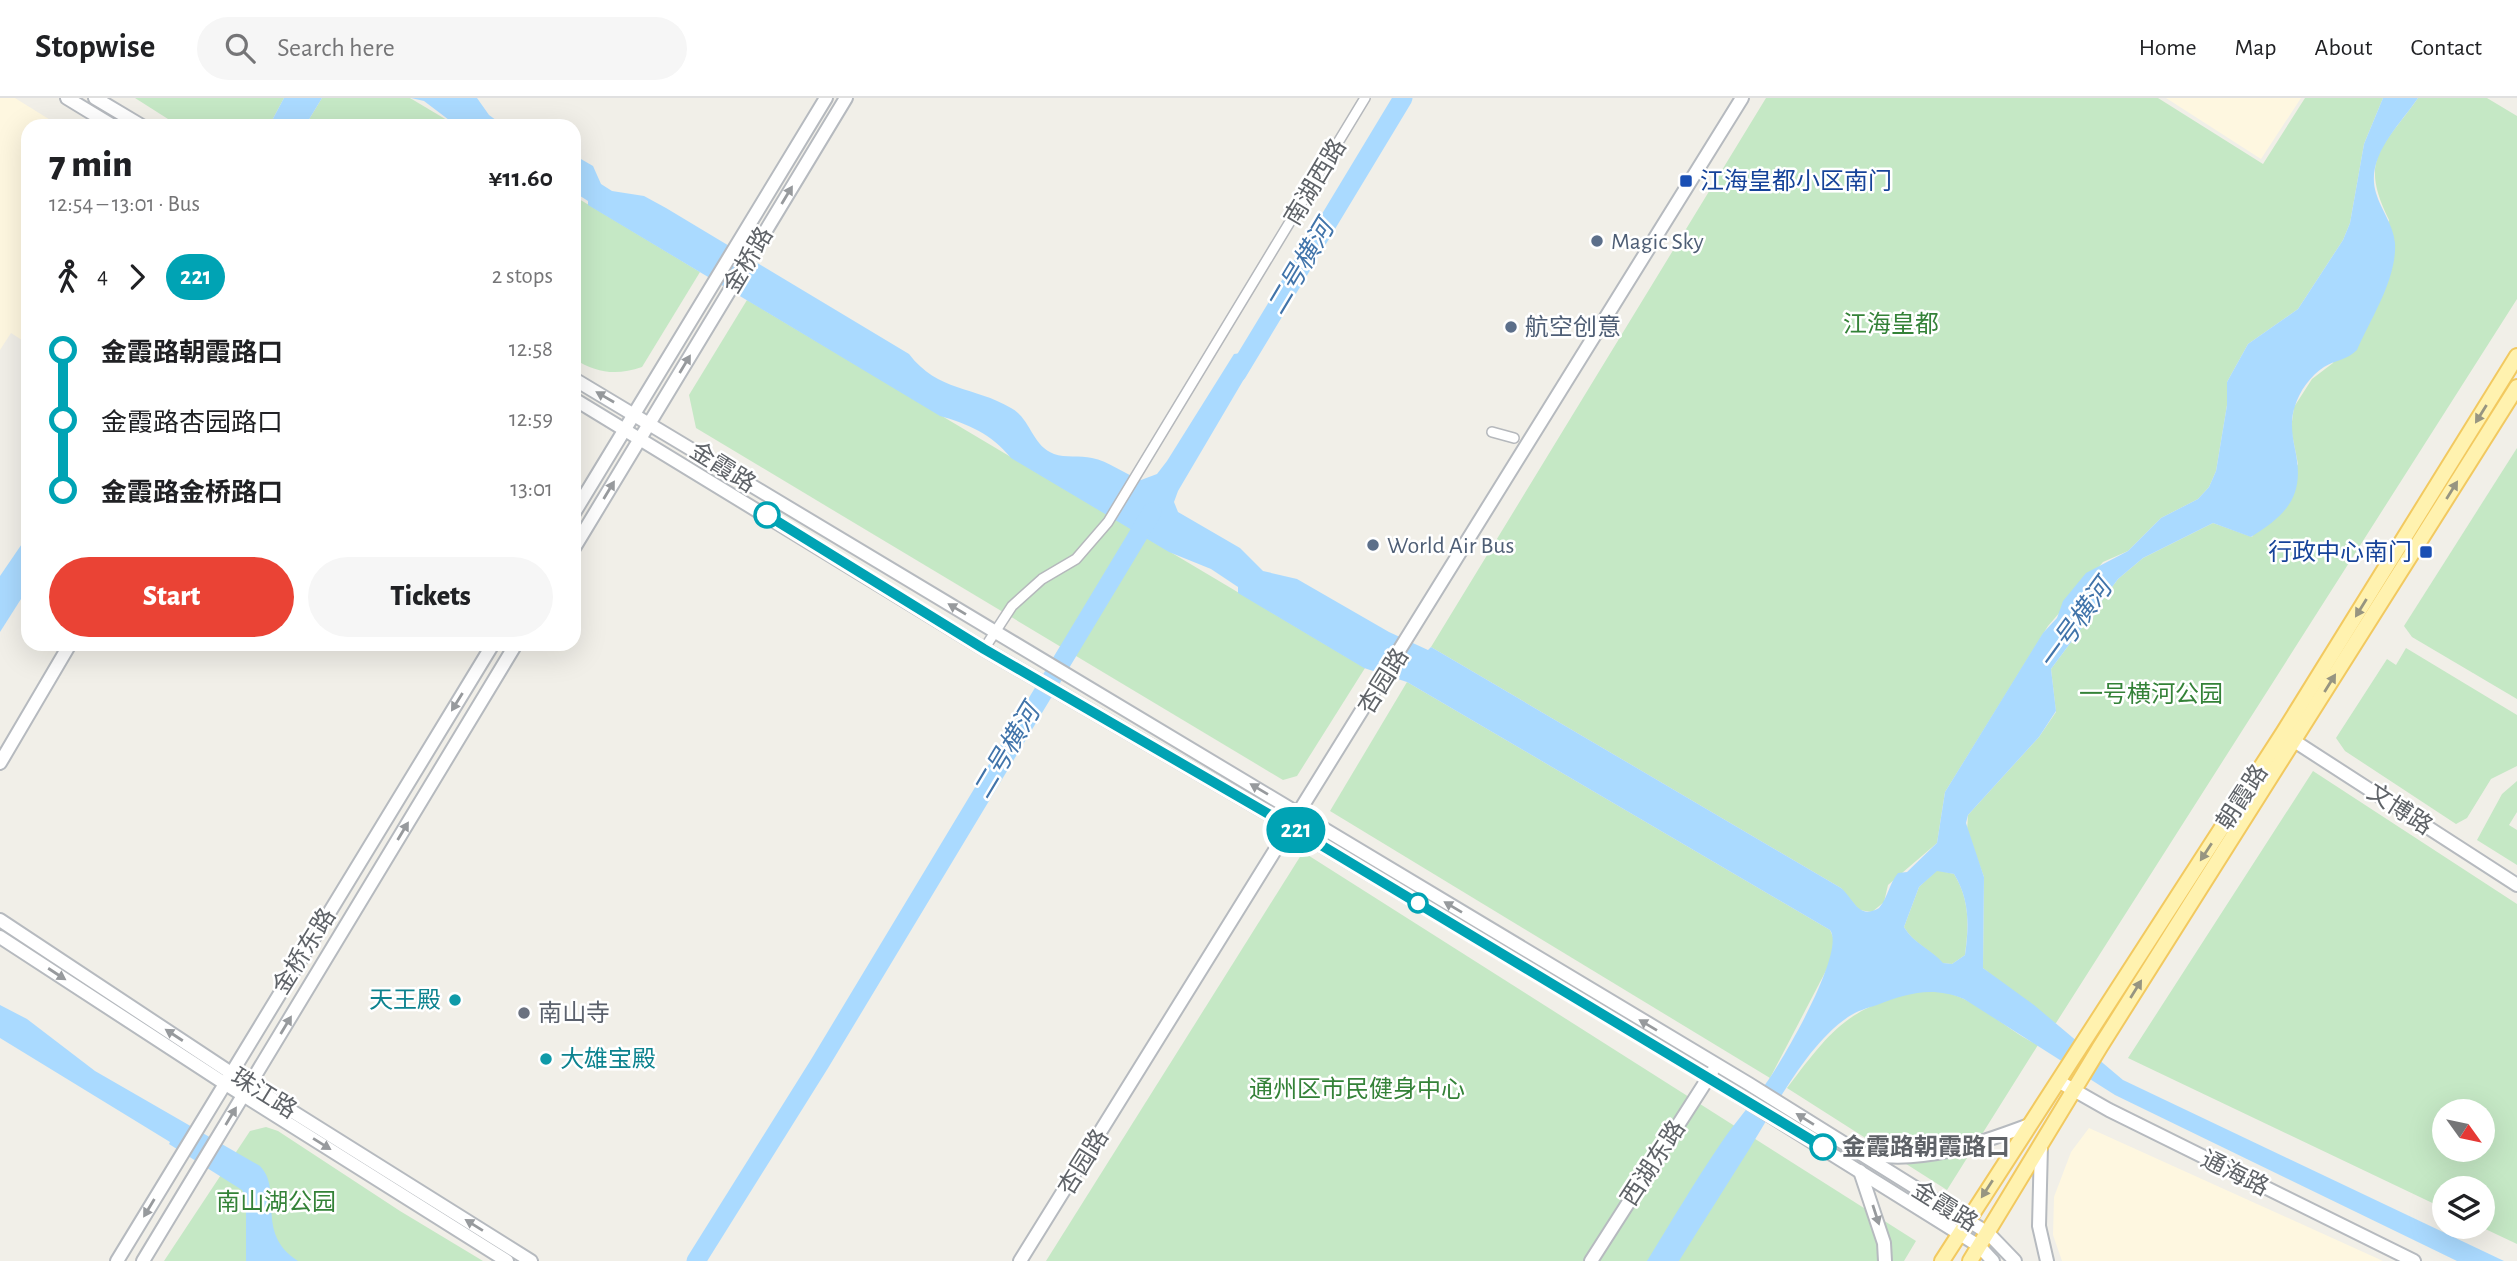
<!DOCTYPE html>
<html lang="en">
<head>
<meta charset="utf-8">
<style>
  :root { --surface:#fff; --page:#f6f6f6; --text:#202124; --muted:#757577; --line:#e0e0e0; --accent:#ea4335 }
  body { margin:0; font-family:"Alegreya Sans","Noto Sans SC",sans-serif; background:var(--page); color:var(--text); height:100vh; display:flex; flex-direction:column; font-size:26px; white-space:nowrap }
  * { box-sizing:border-box; margin:0 }
  p { font-size:23px; color:var(--muted) }
  .icon { flex:none; width:38px; height:38px; fill:none; stroke:currentColor; stroke-width:2; stroke-linecap:round; stroke-linejoin:round }
  .map { position:relative; flex:1; overflow:hidden }
  .panel { position:absolute; left:21px; top:21px; width:560px; height:532px; display:flex; flex-direction:column; background:var(--surface); border-radius:21px; box-shadow:0 7px 28px #0002 }
  .panel>* { flex:none }
  .badge { padding:0 14px; border-radius:23px; font-size:24px; line-height:46px }
  .needle { width:46px; rotate:123deg }
  .controls { position:absolute; left:2432px; top:1001px; display:grid; gap:14px }
  .controls a { display:grid; place-items:center; width:63px; height:63px; border-radius:50%; background:var(--surface); box-shadow:0 7px 28px #0002; font-size:35px }
  .map>.badge { position:absolute; translate:-50% -50%; box-shadow:0 0 0 4px #fff }
  .legs { display:flex; align-items:center; gap:10px; height:77px; padding:0 28px; font-size:23px }
  .legs p { margin-inline-start:auto }
  .headline { display:flex; align-items:center; justify-content:space-between; height:119px; padding:0 28px }
  h1 { font-size:38px; font-weight:800; line-height:52px }
  .primary-button { display:flex; gap:14px; margin-top:auto; padding:14px 28px }
  .primary-button a { flex:1; height:80px; border-radius:42px; background:var(--accent); color:#fff; font-size:28px; font-weight:800; line-height:80px; text-align:center }
  .primary-button a+a { background:var(--page); color:var(--text) }
  ul { padding:0 28px; list-style:none }
  li { display:flex; align-items:center; gap:24px; height:70px; font-size:26px }
  li i { display:grid; place-items:center; width:10px; height:100%; margin:0 9px; background:currentColor }
  li i::after { content:''; width:18px; height:18px; margin:-9px; border:5px solid; border-radius:50%; background:var(--surface) }
  li p { margin-inline-start:auto }
  li:first-child i { background:linear-gradient(#0000 50%,currentColor 0) }
  li:last-child i { background:linear-gradient(currentColor 50%,#0000 0) }
  header { display:flex; align-items:center; gap:42px; box-sizing:border-box; height:98px; padding:0 35px; background:var(--surface); border-bottom:2px solid var(--line) }
  header strong { font-size:33px }
  nav { display:flex; gap:38px; margin-inline-start:auto; font-size:24px }
  .search { width:490px; height:63px; background:var(--page); display:flex; align-items:center; gap:18px; box-sizing:border-box; padding:0 24px; border-radius:38px; color:var(--muted); font-size:26px }
  .map>svg:first-child { display:block }
</style>
</head>
<body>
<header>
<strong>Stopwise</strong>
<div class="search"><svg class="icon" aria-label="search" viewBox="0 0 24 24"><circle cx="10" cy="10" r="6"/><path d="M15 15l6 6"/></svg>Search here</div>
<nav><a>Home</a><a>Map</a><a>About</a><a>Contact</a></nav>
</header>
<div class="map">
<svg width="2517" height="1163" viewBox="0 0 2517 1163">
  <rect width="100%" height="100%" fill="#f1efe8"/>
  <g fill="#fef7e0">
    <path d="M 0,0 L 15,0 L 60,28 L 28,28 L 28,246 L 11,235 L 0,252 Z"/>
    <path d="M 2166,0 L 2301,0 L 2261,61 Z"/>
    <path d="M 2089,1030 L 2383,1163 L 2062,1163 L 2053,1137 L 2054,1099 L 2071,1054 Z"/>
  </g>
  <g fill="#c5e8c5" fill-rule="evenodd">
    <path d="M 135,0 L 284,0 L 269,28 L 179,28 Z"/>
    <path d="M 322,0 L 410,0 L 457,28 L 305,28 Z"/>
    <path d="M 1766,0 L 2158,0 L 2263,66 L 2305,0 L 2383,0 L 2364,46 L 2350,125 L 2343,142 L 2298,211 L 2248,246 L 2227,284 L 2227,307 L 2216,373 L 2209,389 L 2198,401 L 2161,420 L 2128,453 L 2103,464 L 2048,528 L 1945,694 L 1937,745 L 1888,787 L 1884,804 L 1872,814 L 1859,812 L 1841,790 L 1431,549 Z"/>
    <path d="M 2418,0 L 2487,0 L 2517,18 L 2517,201 L 2056,925 L 2052,925 L 1983,870 L 1984,779 L 1967,733 L 1968,717 L 2039,639 L 2056,614 L 2051,571 L 2118,481 L 2143,460 L 2213,425 L 2252,439 L 2298,366 L 2291,331 L 2294,309 L 2312,281 L 2333,265 L 2389,122 C 2358,60 2383,50 2418,0 Z"/>
    <path d="M 574,98 L 700,174 L 642,269 C 616,278 597,275 574,261 Z"/>
    <path d="M 747,202 L 1365,570 L 1297,678 L 1283,682 L 696,330 L 689,297 Z"/>
    <path d="M 2517,350 L 2517,601 L 2412,539 L 2404,528 Z"/>
    <path d="M 2406,550 L 2517,617 L 2517,668 L 2491,681 L 2467,720 L 2456,726 L 2345,653 L 2336,640 L 2387,561 L 2396,567 Z"/>
    <path d="M 1407,584 L 1830,832 L 1835,844 L 1831,863 L 1770,980 L 1330,713 Z"/>
    <path d="M 2313,673 L 2517,806 L 2517,1146 L 2481,1129 L 2483,1090 L 2445,1090 L 2445,1111 L 2128,960 ZM 2483,1013 L 2483,1052 L 2445,1052 L 2445,1013 Z"/>
    <path d="M 2517,683 L 2517,714 L 2509,727 L 2517,732 L 2517,767 L 2477,742 L 2502,696 Z"/>
    <path d="M 1303,754 L 1916,1143 L 1904,1163 L 1046,1163 Z"/>
    <path d="M 1937,772 L 1954,776 C 1970,802 1969,828 1965,857 L 1952,866 L 1942,865 C 1930,851 1913,845 1904,829 L 1919,789 Z"/>
    <path d="M 1923,892 C 1932,893 1942,893 1951,896 C 1982,905 2009,934 2038,947 L 1947,1092 L 1787,990 C 1832,931 1847,909 1923,892 Z"/>
    <path d="M 266,1029 L 278,1033 L 400,1113 L 483,1163 L 164,1163 L 250,1033 Z"/>
  </g>
  <g fill="#aadaff" fill-rule="evenodd">
    <path d="M 284,0 L 322,0 L 305,28 L 269,28 Z"/>
    <path d="M 411,0 L 477,0 L 489,17 L 504,28 L 457,28 L 424,3 Z"/>
    <path d="M 2383,0 L 2418,0 C 2399,28 2365,59 2376,95 C 2381,112 2393,126 2395,145 C 2397,181 2371,220 2357,252 C 2347,262 2335,262 2324,269 C 2311,277 2299,294 2295,308 C 2290,322 2292,336 2295,351 C 2305,397 2289,415 2251,439 L 2213,425 L 2143,460 L 2118,481 L 2051,571 L 2056,613 L 2039,639 L 1968,717 L 1966,725 L 1984,779 L 1983,870 L 2034,907 L 2123,982 L 2504,1163 L 2457,1163 L 2115,997 L 1964,901 C 1932,888 1908,895 1877,907 C 1867,910 1857,913 1848,919 C 1807,947 1775,1009 1750,1050 C 1726,1088 1702,1126 1679,1163 L 1647,1163 C 1671,1124 1695,1083 1721,1045 C 1736,1023 1754,1003 1769,981 C 1785,958 1846,853 1830,832 L 1407,584 L 1364,570 L 1238,495 L 1238,489 L 1211,471 L 1169,454 L 1011,360 C 992,336 968,326 940,318 L 588,107 L 588,103 L 574,94 L 574,57 L 593,68 L 601,86 L 612,93 L 644,98 L 666,110 L 909,256 C 938,294 974,288 1011,310 C 1031,321 1032,348 1054,356 C 1065,360 1080,357 1092,360 C 1108,363 1125,376 1141,382 L 1157,376 L 1167,363 L 1234,256 L 1249,254 L 1254,264 L 1178,393 L 1174,404 L 1178,414 L 1240,450 L 1263,473 L 1297,481 L 1389,534 L 1428,552 L 1431,549 L 1841,790 C 1855,802 1858,822 1879,810 C 1888,799 1889,786 1898,775 L 1907,774 L 1937,745 L 1945,694 L 2043,535 L 2057,520 L 2063,503 L 2086,475 L 2128,453 L 2161,420 L 2198,401 L 2209,389 L 2216,373 L 2227,307 L 2227,284 L 2248,246 L 2298,211 L 2343,142 L 2350,125 L 2364,46 ZM 1937,773 L 1954,776 C 1970,802 1969,828 1965,857 L 1952,866 L 1943,865 C 1931,851 1913,845 1904,829 L 1919,789 Z"/>
    <path d="M 28,437 L 28,490 L 0,534 L 0,478 Z"/>
    <path d="M 0,907 L 27,921 L 95,973 L 260,1068 C 284,1093 254,1135 298,1163 L 246,1163 L 246,1100 L 242,1092 L 169,1046 L 170,1044 L 0,940 Z"/>
  </g>
  <g fill="none" stroke-linecap="round" stroke-linejoin="round">
    <g stroke="#aadaff" stroke-width="19">
      <path d="M 1237,275 L 1403,0"/>
      <path d="M 696,1163 L 820,965 L 1152,414"/>
    </g>
    <defs>
      <g id="street">
        <path d="M 1492,334 L 1514,340"/>
        <path d="M 984,551 L 1012,508 L 1042,481 L 1076,461 L 1108,424 L 1365,0"/>
      </g>
      <g id="secondary">
        <path d="M 67,0 L 113,28"/>
        <path d="M 95,0 L 142,28"/>
        <path d="M 574,281 L 1749,986 L 1988,1135 L 2015,1163"/>
        <path d="M 574,301 L 984,551 L 1291,729 L 1708,979 L 1979,1148 L 1993,1163"/>
        <path d="M 574,415 L 826,0"/>
        <path d="M 574,450 L 846,0"/>
        <path d="M 2288,639 L 2517,787"/>
        <path d="M 0,665 L 70,546"/>
        <path d="M 0,822 L 231,975 L 531,1163"/>
        <path d="M 0,839 L 224,985 L 507,1163"/>
        <path d="M 2058,983 L 2109,1012 L 2414,1163"/>
        <path d="M 2041,1047 L 2039,1128 L 2047,1163"/>
        <path d="M 1866,1056 C 1923,1066 1976,1047 2029,1027"/>
        <path d="M 1860,1073 L 1884,1145 L 1885,1163"/>
        <path d="M 117,1163 L 493,546"/>
        <path d="M 143,1163 L 516,546"/>
        <path d="M 1020,1163 L 1742,0"/>
        <path d="M 1591,1163 L 1712,974"/>
      </g>
      <g id="primary">
        <path d="M 1942,1163 L 2283,635 L 2517,258"/>
        <path d="M 1970,1163 L 2100,949 L 2517,289"/>
      </g>
    </defs>
    <use href="#street" stroke="#b5b8bc" stroke-width="12"/>
    <use href="#secondary" stroke="#b6babf" stroke-width="16"/>
    <use href="#primary" stroke="#f2c960" stroke-width="18"/>
    <use href="#street" stroke="#fff" stroke-width="9"/>
    <use href="#secondary" stroke="#fff" stroke-width="12"/>
    <use href="#primary" stroke="#fff2af" stroke-width="14"/>
  </g>
  <defs><path id="oneway-solid" d="M-6-.8H1V-3.2L6.5 0L1 3.2V.8H-6Z" transform="scale(1.75)"/></defs>
  <g fill="#979a9d">
    <use href="#oneway-solid" transform="translate(787 97) rotate(-59)"/>
    <use href="#oneway-solid" transform="translate(685 266) rotate(-59)"/>
    <use href="#oneway-solid" transform="translate(605 299) rotate(-150)"/>
    <use href="#oneway-solid" transform="translate(609 392) rotate(-59)"/>
    <use href="#oneway-solid" transform="translate(957 511) rotate(-149)"/>
    <use href="#oneway-solid" transform="translate(457 604) rotate(122)"/>
    <use href="#oneway-solid" transform="translate(1259 691) rotate(-149)"/>
    <use href="#oneway-solid" transform="translate(403 733) rotate(-59)"/>
    <use href="#oneway-solid" transform="translate(1453 809) rotate(-149)"/>
    <use href="#oneway-solid" transform="translate(57 876) rotate(33)"/>
    <use href="#oneway-solid" transform="translate(286 927) rotate(-59)"/>
    <use href="#oneway-solid" transform="translate(1648 927) rotate(-149)"/>
    <use href="#oneway-solid" transform="translate(174 937) rotate(-147)"/>
    <use href="#oneway-solid" transform="translate(231 1018) rotate(-59)"/>
    <use href="#oneway-solid" transform="translate(1805 1021) rotate(-148)"/>
    <use href="#oneway-solid" transform="translate(322 1046) rotate(32)"/>
    <use href="#oneway-solid" transform="translate(149 1110) rotate(121)"/>
    <use href="#oneway-solid" transform="translate(1876 1117) rotate(72)"/>
    <use href="#oneway-solid" transform="translate(474 1127) rotate(-148)"/>
  </g>
  <g fill="#979581">
    <use href="#oneway-solid" transform="translate(2481 316) rotate(122)"/>
    <use href="#oneway-solid" transform="translate(2452 392) rotate(-58)"/>
    <use href="#oneway-solid" transform="translate(2361 510) rotate(122)"/>
    <use href="#oneway-solid" transform="translate(2330 585) rotate(-58)"/>
    <use href="#oneway-solid" transform="translate(2206 754) rotate(123)"/>
    <use href="#oneway-solid" transform="translate(2136 891) rotate(-58)"/>
    <use href="#oneway-solid" transform="translate(1987 1091) rotate(123)"/>
  </g>
  <g fill="none" stroke-linecap="round" stroke-linejoin="round">
    <defs>
      <path id="line-1" d="M 767,417 L 984,551 L 1291,729 L 1823,1049"/>
    </defs>
    <use href="#line-1" stroke="#fff" stroke-width="16"/>
    <use href="#line-1" stroke="#00a3b4" stroke-width="10"/>
  </g>
  <g fill="#1a4fb4" stroke="#fff" stroke-width="2.5">
    <rect x="1679" y="76" width="14" height="14" rx="3.5"/>
    <rect x="2419" y="447" width="14" height="14" rx="3.5"/>
  </g>
  <g fill="#5c6f8a" stroke="#fff" stroke-width="2.5">
    <circle cx="1597" cy="143" r="7"/>
    <circle cx="1511" cy="229" r="7"/>
    <circle cx="1373" cy="447" r="7"/>
  </g>
  <g fill="#fff" stroke="#00a3b4" stroke-width="3.5">
    <circle cx="767" cy="417" r="12"/>
    <circle cx="1418" cy="805" r="9"/>
    <circle cx="1823" cy="1049" r="12"/>
  </g>
  <g fill="#0f9aa8" stroke="#fff" stroke-width="2.5">
    <circle cx="455" cy="902" r="7"/>
    <circle cx="546" cy="961" r="7"/>
  </g>
  <circle fill="#6b7280" stroke="#fff" stroke-width="2.5" cx="524" cy="915" r="7"/>
  <g text-anchor="middle" stroke-width="5" stroke-linejoin="round" paint-order="stroke">
    <g font-size="24" fill="#164399" stroke="#fff" text-anchor="start">
      <text x="1700" y="91">江海皇都小区南门</text>
      <text x="2412" y="462" text-anchor="end">行政中心南门</text>
    </g>
    <g font-size="24" fill="#5f6368" stroke="#fff">
      <text transform="translate(1315 84) rotate(-59)" y="8">南湖西路</text>
      <text transform="translate(748 162) rotate(-59)" y="8">金桥路</text>
      <text transform="translate(723 369) rotate(32)" y="8">金霞路</text>
      <text transform="translate(1383 583) rotate(-58)" y="8">杏园路</text>
      <text transform="translate(2242 699) rotate(-57)" y="8">朝霞路</text>
      <text transform="translate(2400 711) rotate(33)" y="8">文博路</text>
      <text transform="translate(304 853) rotate(-58)" y="8">金桥东路</text>
      <text transform="translate(264 995) rotate(32)" y="8">珠江路</text>
      <text transform="translate(1083 1064) rotate(-58)" y="8">杏园路</text>
      <text transform="translate(1653 1065) rotate(-57)" y="8">西湖东路</text>
      <text transform="translate(2235 1075) rotate(26)" y="8">通海路</text>
      <text transform="translate(1945 1108) rotate(32)" y="8">金霞路</text>
    </g>
    <g font-size="24" fill="#4e5e75" stroke="#fff" text-anchor="start">
      <text x="1611" y="151">Magic Sky</text>
      <text x="1525" y="237">航空创意</text>
      <text x="1387" y="455">World Air Bus</text>
    </g>
    <g font-size="24" fill="#348238" stroke="#fff">
      <text x="1891" y="234">江海皇都</text>
      <text x="2151" y="604">一号横河公园</text>
      <text x="1357" y="999">通州区市民健身中心</text>
      <text x="276" y="1112">南山湖公园</text>
    </g>
    <g font-size="24" fill="#0d838f" stroke="#fff" text-anchor="end">
      <text x="441" y="910">天王殿</text>
      <text x="560" y="969" text-anchor="start">大雄宝殿</text>
    </g>
    <g font-size="24" fill="#5b616d" stroke="#fff" text-anchor="start">
      <text x="538" y="923">南山寺</text>
    </g>
    <g font-size="24" font-weight="bold" fill="#5f6368" stroke="#fff" text-anchor="start">
      <text x="1842" y="1057">金霞路朝霞路口</text>
    </g>
    <g font-size="26" font-style="italic" fill="#4174aa" stroke="#fff">
      <text transform="translate(1300 169) rotate(-59)" y="9">二号横河</text>
      <text transform="translate(2075 526) rotate(-54)" y="9">一号横河</text>
      <text transform="translate(1006 653) rotate(-59)" y="9">二号横河</text>
    </g>
  </g>
</svg>
<div class="controls">
<a><svg class="needle" viewBox="-14 -14 28 28"><path d="M0-13l5 13h-10z" fill="#e53935"/><path d="M0 13l5-13h-10z" fill="#757577"/></svg></a>
<a><svg class="icon" aria-label="layers" viewBox="0 0 24 24"><path d="M12 4l9 5-9 5-9-5zM3 14l9 5 9-5"/></svg></a>
</div>
<b class="badge" style="left:1296px;top:732px;background:#00a3b4;color:#fff">221</b>
<section class="panel">
<div class="headline"><div><h1>7 min</h1><p>12:54 – 13:01 · Bus</p></div><b>¥11.60</b></div>
<div class="legs"><svg class="icon" aria-label="walk" viewBox="0 0 24 24"><circle cx="13" cy="4" r="2"/><path d="M13 8l-2 6 4 7M11 14l-3 7M7 12l3-4h3l4 4"/></svg>4<svg class="icon" aria-label="forward" viewBox="0 0 24 24"><path d="M9 5l7 7-7 7"/></svg><b class="badge" style="background:#00a3b4;color:#fff">221</b><p>2 stops</p></div>
<ul>
<li><i style="color:#00a3b4"></i><b>金霞路朝霞路口</b><p>12:58</p></li>
<li><i style="color:#00a3b4"></i><span>金霞路杏园路口</span><p>12:59</p></li>
<li><i style="color:#00a3b4"></i><b>金霞路金桥路口</b><p>13:01</p></li>
</ul>
<div class="primary-button"><a>Start</a><a>Tickets</a></div>
</section>
</div>
</body>
</html>
